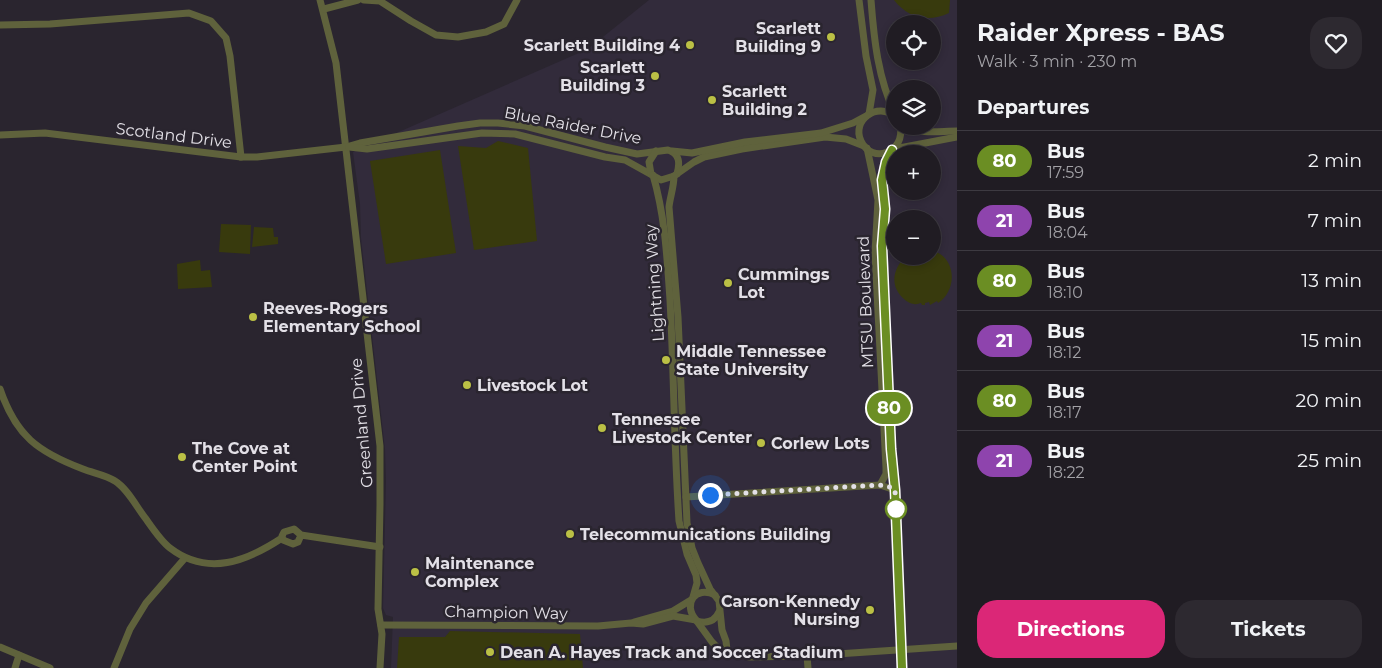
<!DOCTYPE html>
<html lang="en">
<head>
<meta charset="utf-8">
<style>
  :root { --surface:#201c23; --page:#2d2930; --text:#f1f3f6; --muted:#a2a1a6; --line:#3d3a41; --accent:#db2777 }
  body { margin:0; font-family:Montserrat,sans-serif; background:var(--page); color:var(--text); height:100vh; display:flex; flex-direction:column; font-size:19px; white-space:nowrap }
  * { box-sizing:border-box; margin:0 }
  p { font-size:16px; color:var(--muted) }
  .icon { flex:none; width:28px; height:28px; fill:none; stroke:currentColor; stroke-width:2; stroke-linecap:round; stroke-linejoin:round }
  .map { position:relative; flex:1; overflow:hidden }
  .details { display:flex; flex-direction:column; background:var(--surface); width:425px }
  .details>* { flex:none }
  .badge { padding:0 10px; border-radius:16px; font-size:18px; line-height:32px }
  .controls { position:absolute; left:886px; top:15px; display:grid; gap:10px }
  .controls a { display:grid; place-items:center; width:55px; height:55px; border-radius:50%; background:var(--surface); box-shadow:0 2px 8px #0003,0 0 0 1px var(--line); font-size:25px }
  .you { position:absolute; width:25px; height:25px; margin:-12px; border:4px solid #fff; border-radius:50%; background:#1a73e8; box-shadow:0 0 0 8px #1a73e833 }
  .map>.badge { position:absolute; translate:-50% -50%; box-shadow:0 0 0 2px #fff }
  h2 { padding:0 20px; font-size:19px; line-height:45px }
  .round { display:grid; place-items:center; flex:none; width:52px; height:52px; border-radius:20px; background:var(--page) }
  .overview { display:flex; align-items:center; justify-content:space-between; height:85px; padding:0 20px }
  h1 { font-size:24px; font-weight:700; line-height:38px }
  .button { display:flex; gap:10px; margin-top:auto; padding:10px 20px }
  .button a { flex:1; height:58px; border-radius:20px; background:var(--accent); color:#fff; font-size:20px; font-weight:700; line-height:58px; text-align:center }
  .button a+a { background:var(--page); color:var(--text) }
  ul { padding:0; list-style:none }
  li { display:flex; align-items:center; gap:15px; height:60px; padding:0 20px; border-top:1px solid var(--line) }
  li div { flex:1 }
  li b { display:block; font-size:19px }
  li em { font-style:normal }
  li .badge { min-width:55px; font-weight:700; text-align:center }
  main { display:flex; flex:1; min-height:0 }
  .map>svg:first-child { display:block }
</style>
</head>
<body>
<main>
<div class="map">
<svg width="957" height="668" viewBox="0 0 957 668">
  <rect width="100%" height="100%" fill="#2a252f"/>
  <path fill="#322b3b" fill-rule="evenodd" d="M 649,0 L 957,0 L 957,668 L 391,668 L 393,617 L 386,615 L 383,608 L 386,481 L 385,449 L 361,238 L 360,204 L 353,152 L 588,49 ZM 895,24 L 932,24 L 932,61 L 895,61 ZM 895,89 L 932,89 L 932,126 L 895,126 ZM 895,154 L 932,154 L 932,191 L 895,191 ZM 895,219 L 932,219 L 932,256 L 895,256 Z"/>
  <g fill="#383a0d">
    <path d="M 894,0 L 950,0 L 949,13 C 928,23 908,18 894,0 Z"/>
    <path d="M 498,141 L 528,148 L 537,241 L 474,250 L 458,146 L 486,148 Z"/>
    <path d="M 440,150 L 456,253 L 386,264 L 370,161 Z"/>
    <path d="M 221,224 L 251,225 L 250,254 L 219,252 Z"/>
    <path d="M 254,227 L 273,228 L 274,237 L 278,237 L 278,244 L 252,247 Z"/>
    <path d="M 934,251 C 957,259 957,291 938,303 L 937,301 L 930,305 L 929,302 L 925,303 L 925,305 L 922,305 L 921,303 C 919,303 917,305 914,304 C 911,304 906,301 904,299 C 889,286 893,268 906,256 L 932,256 Z"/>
    <path d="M 200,260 L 201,271 L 210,270 L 212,287 L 178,289 L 177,264 Z"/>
    <path d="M 450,631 L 580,634 L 583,668 L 397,668 L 399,637 L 445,637 Z"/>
  </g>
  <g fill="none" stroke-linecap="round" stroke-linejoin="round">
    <g stroke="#5f623c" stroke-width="7">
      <path d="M 320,0 L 336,63 L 380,446 L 380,505 L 378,609 L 382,634 L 380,668"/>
      <path d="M 364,0 L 380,1 L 411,21 L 436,35 L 458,37 L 486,32 L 504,24 L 517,0"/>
      <path d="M 859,0 L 866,56 L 873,90 L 869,114"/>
      <path d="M 871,0 C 874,40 878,78 895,114"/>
      <path d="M 324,9 L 358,0"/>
      <path d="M 0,25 L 50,24 L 189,13 L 211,21 L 226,38 L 230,56 L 241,157"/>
      <path d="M 895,117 C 878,101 851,120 861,141 C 872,165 906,152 900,126"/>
      <path d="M 905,126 C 922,135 939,131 957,131"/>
      <path d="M 0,135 L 45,133 L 241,157 L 257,157 L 346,147 L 360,143 L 458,126 L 480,123 L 498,123 L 525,126 L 605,147 L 637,154 L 668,150 C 680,154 680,163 677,174"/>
      <path d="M 349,147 L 367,149 L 482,133 L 515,134 L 605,157 L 625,160 L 661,180 L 674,176 L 694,162 L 704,157 L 742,149 L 825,137 L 846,139 L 864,146"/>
      <path d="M 867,148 L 878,200 L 875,253 L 886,468 L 886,474 L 880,485"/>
      <path d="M 894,149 L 957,137"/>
      <path d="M 891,150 L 886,162 L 882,180 L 885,209 L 882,246 L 891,449 L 896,498 L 903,668"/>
      <path d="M 672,151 L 692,153 L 745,142 L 821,133 L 853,123 L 866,116"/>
      <path d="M 651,174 L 649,162 L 656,151"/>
      <path d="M 653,175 C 665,216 667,257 670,300 C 674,374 674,448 679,521 L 687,554 L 696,575 L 697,583 L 693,597"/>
      <path d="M 674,176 C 674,187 670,197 669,207 L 678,317 L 687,523 L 692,548 L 698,563 L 710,589 L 719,601 L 722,630 L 726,641 L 727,650"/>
      <path d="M 0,389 C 16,436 38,452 83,469 C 93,473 106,475 115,481 C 128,489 137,508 146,519 C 153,529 161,541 170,548 C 208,577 247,561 282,538"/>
      <path d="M 686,497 L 880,485 L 895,490"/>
      <path d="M 301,535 L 298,542 L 293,544 L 283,540 L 282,536 L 284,532 L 294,529 L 301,535 L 380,547"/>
      <path d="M 696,620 C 682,604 696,585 715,595"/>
      <path d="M 697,621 C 707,624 715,621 719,612"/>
      <path d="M 634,622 L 673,611 L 691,600"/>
      <path d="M 381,625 L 598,626 L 631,623 L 643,624 L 673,616 L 696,620 L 712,642 L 719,649 L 749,657 L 807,656 L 957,646"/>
      <path d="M 0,647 L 50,668"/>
      <path d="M 807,656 L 808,668"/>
      <path d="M 15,668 L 19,655"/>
      <path d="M 114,668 L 130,629 L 146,603 L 185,558"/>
    </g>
  </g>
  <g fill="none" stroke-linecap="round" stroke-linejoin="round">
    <defs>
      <path id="line" d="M 892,150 L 886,162 L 882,180 L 885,209 L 882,246 L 891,449 L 895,490 L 902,668"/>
    </defs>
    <use href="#line" stroke="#fff" stroke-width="11"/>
    <use href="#line" stroke="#6b8e23" stroke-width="8"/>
    <path stroke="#e3e0e7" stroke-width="5" stroke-dasharray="0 9" d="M 710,495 L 880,485 L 890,487 L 895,490 L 896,515 L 896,509"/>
  </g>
  <g fill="#bbc045" stroke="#2a252f" stroke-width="2">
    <circle cx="831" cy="37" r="5"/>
    <circle cx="690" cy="45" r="5"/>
    <circle cx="655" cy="76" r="5"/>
    <circle cx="712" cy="100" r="5"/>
    <circle cx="728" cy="283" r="5"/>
    <circle cx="253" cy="317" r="5"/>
    <circle cx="666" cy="360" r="5"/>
    <circle cx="467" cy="385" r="5"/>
    <circle cx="602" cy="428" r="5"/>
    <circle cx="761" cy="443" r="5"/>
    <circle cx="182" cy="457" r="5"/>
    <circle cx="570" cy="534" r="5"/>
    <circle cx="415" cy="572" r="5"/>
    <circle cx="870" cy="610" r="5"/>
    <circle cx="490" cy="652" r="5"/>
  </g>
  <circle fill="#fff" stroke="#6b8e23" stroke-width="2.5" cx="896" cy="509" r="10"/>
  <g text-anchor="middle" stroke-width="5" stroke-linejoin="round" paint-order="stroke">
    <g font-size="16" font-weight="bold" fill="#e3e0e7" stroke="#2a252f" text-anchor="start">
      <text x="821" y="34" text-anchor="end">Scarlett<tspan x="821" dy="18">Building 9</tspan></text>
      <text x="680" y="51" text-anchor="end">Scarlett Building 4</text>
      <text x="645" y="73" text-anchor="end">Scarlett<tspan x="645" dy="18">Building 3</tspan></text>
      <text x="722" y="97">Scarlett<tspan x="722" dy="18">Building 2</tspan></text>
      <text x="738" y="280">Cummings<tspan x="738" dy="18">Lot</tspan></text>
      <text x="263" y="314">Reeves-Rogers<tspan x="263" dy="18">Elementary School</tspan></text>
      <text x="676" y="357">Middle Tennessee<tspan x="676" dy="18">State University</tspan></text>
      <text x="477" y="391">Livestock Lot</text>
      <text x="612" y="425">Tennessee<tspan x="612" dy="18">Livestock Center</tspan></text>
      <text x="771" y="449">Corlew Lots</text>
      <text x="192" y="454">The Cove at<tspan x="192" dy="18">Center Point</tspan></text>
      <text x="580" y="540">Telecommunications Building</text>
      <text x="425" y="569">Maintenance<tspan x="425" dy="18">Complex</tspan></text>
      <text x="860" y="607" text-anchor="end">Carson-Kennedy<tspan x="860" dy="18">Nursing</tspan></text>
      <text x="500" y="658">Dean A. Hayes Track and Soccer Stadium</text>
    </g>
    <g font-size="16" fill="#e3e0e7" stroke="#2a252f">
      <text transform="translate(573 125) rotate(11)" y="6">Blue Raider Drive</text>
      <text transform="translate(174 135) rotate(7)" y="6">Scotland Drive</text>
      <text transform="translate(654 283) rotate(-94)" y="6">Lightning Way</text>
      <text transform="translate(865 302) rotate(-92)" y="6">MTSU Boulevard</text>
      <text transform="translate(361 423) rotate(-95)" y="6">Greenland Drive</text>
      <text transform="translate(506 612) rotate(1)" y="6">Champion Way</text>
    </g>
  </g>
</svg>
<div class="controls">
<a><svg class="icon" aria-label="locate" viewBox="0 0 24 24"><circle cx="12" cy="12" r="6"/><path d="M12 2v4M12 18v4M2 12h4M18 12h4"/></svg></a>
<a><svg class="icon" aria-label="layers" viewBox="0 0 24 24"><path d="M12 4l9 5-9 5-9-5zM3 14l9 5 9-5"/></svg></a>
<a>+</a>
<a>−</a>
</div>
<div class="you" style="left:710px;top:495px"></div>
<b class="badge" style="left:889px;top:408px;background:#6b8e23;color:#fff">80</b>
</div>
<section class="details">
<div class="overview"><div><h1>Raider Xpress - BAS</h1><p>Walk · 3 min · 230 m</p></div><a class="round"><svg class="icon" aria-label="heart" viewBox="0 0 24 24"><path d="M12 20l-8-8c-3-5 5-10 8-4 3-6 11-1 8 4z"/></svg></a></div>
<h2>Departures</h2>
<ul>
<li><span class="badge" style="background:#6b8e23;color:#fff">80</span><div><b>Bus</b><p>17:59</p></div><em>2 min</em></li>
<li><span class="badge" style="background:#8e44ad;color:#fff">21</span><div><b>Bus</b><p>18:04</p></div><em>7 min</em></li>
<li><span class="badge" style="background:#6b8e23;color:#fff">80</span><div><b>Bus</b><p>18:10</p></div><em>13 min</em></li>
<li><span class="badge" style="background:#8e44ad;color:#fff">21</span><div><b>Bus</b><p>18:12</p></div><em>15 min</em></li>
<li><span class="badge" style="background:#6b8e23;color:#fff">80</span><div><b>Bus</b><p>18:17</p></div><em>20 min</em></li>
<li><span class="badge" style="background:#8e44ad;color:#fff">21</span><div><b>Bus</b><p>18:22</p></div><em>25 min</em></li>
</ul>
<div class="button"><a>Directions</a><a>Tickets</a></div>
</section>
</main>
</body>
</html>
